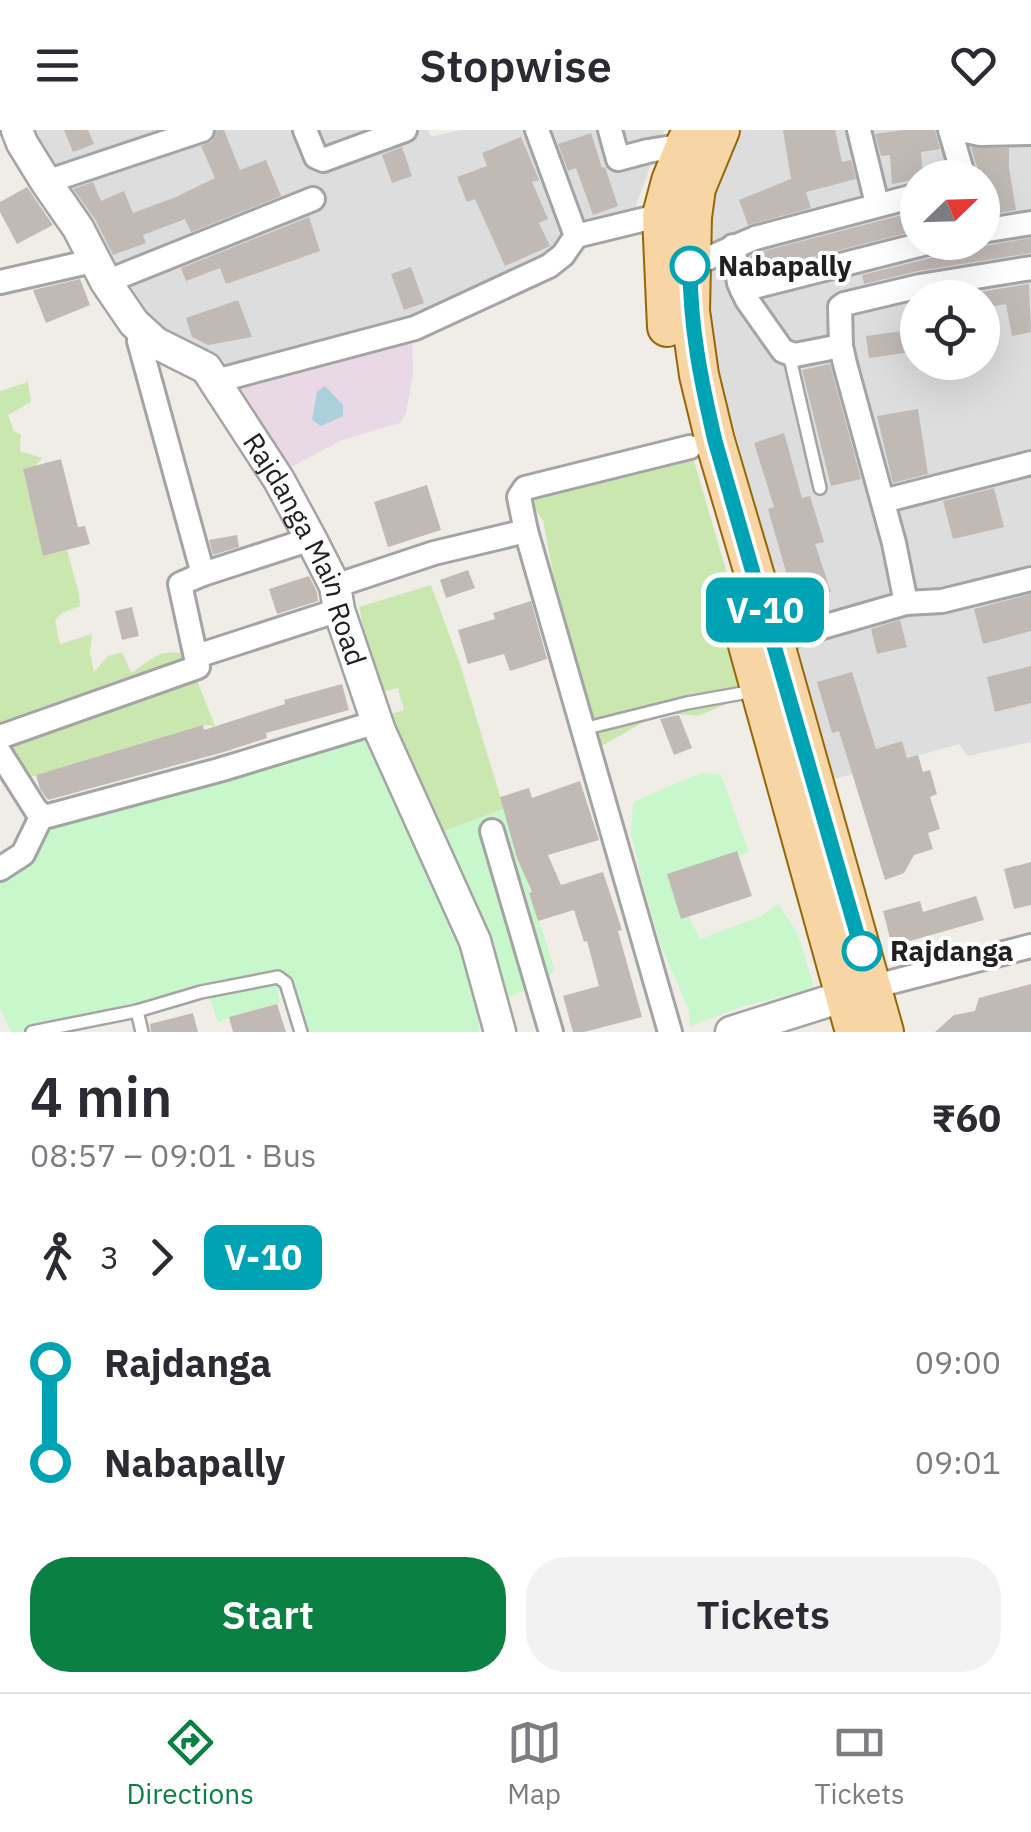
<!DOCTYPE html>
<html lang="en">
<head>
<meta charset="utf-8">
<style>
  :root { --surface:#fff; --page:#f2f2f3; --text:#2b2b33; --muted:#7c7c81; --line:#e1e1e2; --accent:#0b8043 }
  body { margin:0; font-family:"IBM Plex Sans",sans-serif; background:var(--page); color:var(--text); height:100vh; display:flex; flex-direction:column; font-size:38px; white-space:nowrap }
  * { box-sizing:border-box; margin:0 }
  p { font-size:32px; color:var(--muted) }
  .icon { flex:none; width:55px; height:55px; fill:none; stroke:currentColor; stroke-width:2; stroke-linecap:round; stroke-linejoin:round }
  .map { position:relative; height:902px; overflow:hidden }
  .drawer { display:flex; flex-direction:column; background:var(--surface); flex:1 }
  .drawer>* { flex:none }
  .badge { padding:0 20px; border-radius:15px; font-size:35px; line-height:65px }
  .needle { width:65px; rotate:67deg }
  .controls { position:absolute; left:900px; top:30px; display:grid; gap:20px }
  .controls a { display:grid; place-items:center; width:100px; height:100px; border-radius:50%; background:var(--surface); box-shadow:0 10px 40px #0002; font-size:50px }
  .map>.badge { position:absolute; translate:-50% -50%; box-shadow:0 0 0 5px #fff }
  .legs { display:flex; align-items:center; gap:15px; height:110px; padding:0 30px; font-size:32px }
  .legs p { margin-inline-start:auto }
  .overview { display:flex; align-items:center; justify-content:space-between; height:170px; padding:0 30px }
  h1 { font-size:55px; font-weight:600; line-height:75px }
  .primary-button { display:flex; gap:20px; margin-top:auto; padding:20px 30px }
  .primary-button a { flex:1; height:115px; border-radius:40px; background:var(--accent); color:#fff; font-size:40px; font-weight:600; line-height:115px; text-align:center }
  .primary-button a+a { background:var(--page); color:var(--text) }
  ul { padding:0 30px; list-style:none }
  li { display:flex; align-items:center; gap:35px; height:100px; font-size:38px }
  li i { display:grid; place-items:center; width:15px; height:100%; margin:0 12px; background:currentColor }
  li i::after { content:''; width:25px; height:25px; margin:-12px; border:8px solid; border-radius:50%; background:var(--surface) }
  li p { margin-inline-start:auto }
  li:first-child i { background:linear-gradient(#0000 50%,currentColor 0) }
  li:last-child i { background:linear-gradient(currentColor 50%,#0000 0) }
  header { display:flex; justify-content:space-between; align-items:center; height:130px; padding:0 30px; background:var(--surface); font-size:45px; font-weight:600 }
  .tab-bar { display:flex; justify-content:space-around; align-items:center; height:140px; border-top:2px solid var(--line); background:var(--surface); font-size:28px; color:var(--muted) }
  .tab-bar a { display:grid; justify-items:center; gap:5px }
  .tab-bar .selected { color:var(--accent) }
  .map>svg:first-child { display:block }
</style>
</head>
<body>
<header><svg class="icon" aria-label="menu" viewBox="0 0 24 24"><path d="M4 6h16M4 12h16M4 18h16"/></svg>Stopwise<svg class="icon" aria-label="heart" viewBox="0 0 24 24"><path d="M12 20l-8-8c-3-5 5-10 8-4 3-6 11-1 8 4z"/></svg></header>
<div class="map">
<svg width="1031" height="902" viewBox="0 0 1031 902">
  <rect width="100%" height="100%" fill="#f0ede7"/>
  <g fill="#dedddd" fill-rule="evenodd">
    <path d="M 25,0 L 428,0 L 431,7 L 461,0 L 532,0 L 570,106 L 555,126 L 412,195 L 227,249 L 171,203 L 148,197 Z"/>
    <path d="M 535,0 L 664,0 L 632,86 L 573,102 Z"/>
    <path d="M 735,0 L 1031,0 L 1031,612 L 968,626 L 959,614 L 828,651 L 711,212 L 695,93 ZM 918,48 L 982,48 L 982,112 L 918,112 ZM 918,168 L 982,168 L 982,232 L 918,232 Z"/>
  </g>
  <path fill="#e9d9e6" d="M 412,195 L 413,245 L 406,283 L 400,293 L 342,310 L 278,344 L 227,249 Z"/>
  <g fill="#cbe7b0">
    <path d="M 28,252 L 31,272 L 8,285 L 14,301 L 21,305 L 20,321 L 42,328 L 35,336 L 23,339 L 43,426 L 67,420 L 79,463 L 80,476 L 62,483 L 55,490 L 60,514 L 92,504 L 90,522 L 94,542 L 108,526 L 122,522 L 131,543 C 151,530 162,516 187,525 L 215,596 L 203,595 L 30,647 L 0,627 L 0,261 Z"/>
    <path d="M 690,317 L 761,560 L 698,586 L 661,582 L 593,621 L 572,543 L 543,390 L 523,364 Z"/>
    <path d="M 431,455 L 461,537 L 504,679 L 433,705 L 384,586 L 404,580 L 398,558 L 377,563 L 359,477 Z"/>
  </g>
  <g fill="#c7f7cb">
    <path d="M 375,597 L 422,709 L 504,679 L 554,838 L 547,851 L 488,876 L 477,873 L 479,902 L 300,902 L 277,856 L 280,873 L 229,887 L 218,893 L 208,863 L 37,902 L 11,902 L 0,878 L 0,732 L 57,689 Z"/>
    <path d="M 701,643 L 721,645 L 749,722 L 706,738 L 683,775 L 700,809 L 762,786 L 778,774 L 798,804 L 814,858 L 741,877 L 690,896 L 689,880 L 660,813 L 642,750 L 631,703 L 633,672 Z"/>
  </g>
  <path fill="#aad0db" d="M 325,256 L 343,275 L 343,286 L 321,296 L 312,290 L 317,262 Z"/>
  <g fill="#c1b9b4">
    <path d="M 64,0 L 88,0 L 94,14 L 73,22 Z"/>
    <path d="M 217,0 L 224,0 L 240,40 L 266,30 L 281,66 L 191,102 L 185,89 L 143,105 L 146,113 L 113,125 L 95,89 L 73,59 L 93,52 L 101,71 L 124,61 L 133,83 L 176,67 L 215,48 L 201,16 L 212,11 Z"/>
    <path d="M 783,0 L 835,0 L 842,32 L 851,30 L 856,49 L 806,62 L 811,78 L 748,95 L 739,70 L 791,49 Z"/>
    <path d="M 904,0 L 935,0 L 940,19 L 921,22 L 923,48 L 892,54 L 890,25 L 881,26 L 875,4 Z"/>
    <path d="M 591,3 L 602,38 L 605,37 L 618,76 L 593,85 L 576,38 L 568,41 L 558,14 Z"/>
    <path d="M 521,7 L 539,50 L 532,52 L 548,89 L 539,93 L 550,116 L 505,136 L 475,69 L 467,72 L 457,47 L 487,36 L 482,23 Z"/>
    <path d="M 402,17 L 412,46 L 392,53 L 382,25 Z"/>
    <path d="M 971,17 L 1009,18 L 1009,38 L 1016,80 L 982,86 L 982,40 L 978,41 Z"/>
    <path d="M 27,57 L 53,95 L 17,114 L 0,82 L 0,72 Z"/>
    <path d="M 910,83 L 915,101 L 752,142 L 750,127 L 760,122 Z"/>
    <path d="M 309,87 L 320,121 L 226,154 L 220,138 L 186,151 L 181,138 Z"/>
    <path d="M 1031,108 L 1031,123 L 918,141 L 864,154 L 862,145 L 935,127 L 942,122 L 946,112 L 973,112 L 984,116 Z"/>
    <path d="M 411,137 L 424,173 L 404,180 L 391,144 Z"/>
    <path d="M 80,149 L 90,175 L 46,193 L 33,160 Z"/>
    <path d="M 1029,154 L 1031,202 L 1012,206 L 1006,174 L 982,178 L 982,168 L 943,168 Z"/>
    <path d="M 238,170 L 252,207 L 208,215 L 192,207 L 186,188 Z"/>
    <path d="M 918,199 L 918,221 L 869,228 L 866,206 Z"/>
    <path d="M 830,234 L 861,349 L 831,356 L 802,240 Z"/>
    <path d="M 918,279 L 928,344 L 893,353 L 877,286 Z"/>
    <path d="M 784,303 L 802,368 L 810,366 L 824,412 L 815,414 L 831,462 L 795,473 L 768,379 L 774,377 L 754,313 Z"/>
    <path d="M 61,329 L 78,397 L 85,396 L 90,414 L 43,426 L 23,339 Z"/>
    <path d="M 427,355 L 441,400 L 388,417 L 374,372 Z"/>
    <path d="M 994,358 L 1004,397 L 953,409 L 943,371 Z"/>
    <path d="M 237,405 L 239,417 L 213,425 L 209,410 Z"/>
    <path d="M 468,440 L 475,458 L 446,468 L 440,450 Z"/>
    <path d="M 309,446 L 317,462 L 318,471 L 277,484 L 269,459 Z"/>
    <path d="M 1031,464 L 1031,501 L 983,514 L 974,479 Z"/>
    <path d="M 531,471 L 547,529 L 510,541 L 504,524 L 468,534 L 458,500 L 495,489 L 493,483 Z"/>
    <path d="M 132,477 L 139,506 L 122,510 L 115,481 Z"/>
    <path d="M 900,490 L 907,517 L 877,524 L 871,499 Z"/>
    <path d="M 1031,536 L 1031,573 L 995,582 L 987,547 Z"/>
    <path d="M 852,542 L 876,619 L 902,611 L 907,628 L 918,625 L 923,642 L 930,640 L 937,664 L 930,667 L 940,699 L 928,703 L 933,719 L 914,725 L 904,743 L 885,750 L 839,601 L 832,603 L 817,552 Z"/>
    <path d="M 342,554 L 349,580 L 266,603 L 267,608 L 224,622 L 48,670 L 40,659 L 36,645 L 203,595 L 204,600 L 285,574 L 284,570 Z"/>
    <path d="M 679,585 L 692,618 L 674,625 L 660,589 Z"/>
    <path d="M 580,651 L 599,710 L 548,725 L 561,755 L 603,742 L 622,800 L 618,801 L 642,887 L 584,902 L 573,902 L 563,866 L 599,856 L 587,811 L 584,812 L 574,780 L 538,791 L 529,763 L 532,762 L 517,728 L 500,667 L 529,658 L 532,668 Z"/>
    <path d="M 737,721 L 752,766 L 681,789 L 667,744 Z"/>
    <path d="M 1031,732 L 1031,775 L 1014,779 L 1004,739 Z"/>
    <path d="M 976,766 L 984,790 L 892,816 L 883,781 L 920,771 L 923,782 Z"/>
    <path d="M 1031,854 L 1031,902 L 935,902 L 954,885 L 975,881 L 979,868 Z"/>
    <path d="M 277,874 L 286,902 L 233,902 L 229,887 Z"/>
    <path d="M 193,883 L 198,902 L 151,902 L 150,894 Z"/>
  </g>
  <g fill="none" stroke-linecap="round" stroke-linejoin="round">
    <defs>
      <g id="service">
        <path d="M 789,224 L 820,358"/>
        <path d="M 583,599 L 687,573 L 754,561"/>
        <path d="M 137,881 L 142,902"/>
        <path d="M 32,902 L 137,881 L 201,862 L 278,847 L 286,853 L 301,902"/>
      </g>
      <g id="minor">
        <path d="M 305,0 L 316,27 L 323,30 L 405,0"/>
        <path d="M 537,0 L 576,106 L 662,85 L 672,86"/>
        <path d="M 610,0 L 618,29 L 648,21 L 685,15"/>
        <path d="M 859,0 L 877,74"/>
        <path d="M 950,0 L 964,48"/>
        <path d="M 961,0 L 980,4 L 1031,3"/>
        <path d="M 46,52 L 202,0"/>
        <path d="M 982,101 L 1031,93"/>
        <path d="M 733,116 L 739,153 L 747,170 L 783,221 L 795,225 L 841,216"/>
        <path d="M 690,136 L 755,108 L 918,65"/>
        <path d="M 0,152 L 97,130"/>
        <path d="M 106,152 L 313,69"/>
        <path d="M 742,160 L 931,112"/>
        <path d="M 146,206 L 139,211 L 203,444"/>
        <path d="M 216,251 L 415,198 L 549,136 L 563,125 L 576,106"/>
        <path d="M 883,371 L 1031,333"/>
        <path d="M 335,456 L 434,423 L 526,401"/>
        <path d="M 906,473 L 894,413 L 845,234 L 841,216 L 840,177 L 844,174 L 920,156 L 1031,138"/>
        <path d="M 774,511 L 906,473 L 942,471 L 1031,449"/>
        <path d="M 197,526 L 339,480"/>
        <path d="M 0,607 L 198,537 L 180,454 L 203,444 L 311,409"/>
        <path d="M 0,623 L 36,680 L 42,685 L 48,686 L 219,640 L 377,592"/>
        <path d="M 492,701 L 551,902"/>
        <path d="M 0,739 L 23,724 L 42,685"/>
        <path d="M 872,857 L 1031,816"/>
        <path d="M 670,902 L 526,401 L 519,367 L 525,358 L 690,317"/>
      </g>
      <g id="tertiary">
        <path id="s1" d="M 17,0 L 22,13 L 46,52 L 78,98 L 106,152 L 134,193 L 156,213 L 206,238 L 279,350 L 311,409 L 335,456 L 339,480 L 380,601 L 475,811 L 500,902"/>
        <path d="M 731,902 L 867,859"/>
      </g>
      <g id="primary">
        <path d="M 720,0 L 696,58 L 692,87 L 690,181 L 699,245 L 715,311 L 774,511 L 884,902"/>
        <path d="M 667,197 L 662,85 L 671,51 L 687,11"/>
        <path d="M 743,497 L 855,902"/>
      </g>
    </defs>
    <use href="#service" stroke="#a4a4a4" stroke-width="16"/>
    <use href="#minor" stroke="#a4a4a4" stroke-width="28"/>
    <use href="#tertiary" stroke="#a4a4a4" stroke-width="35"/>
    <use href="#primary" stroke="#956707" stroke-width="42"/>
    <use href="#service" stroke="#fff" stroke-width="11"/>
    <use href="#minor" stroke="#fff" stroke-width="22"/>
    <use href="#tertiary" stroke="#fff" stroke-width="30"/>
    <use href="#primary" stroke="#f8d5a5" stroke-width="38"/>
  </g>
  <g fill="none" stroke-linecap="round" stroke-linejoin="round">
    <defs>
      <path id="line-1" d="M 690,136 C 690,197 701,251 715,311 L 862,821"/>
    </defs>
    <use href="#line-1" stroke="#fff" stroke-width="22"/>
    <use href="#line-1" stroke="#00a3b4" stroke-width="15"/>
  </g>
  <g fill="#fff" stroke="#00a3b4" stroke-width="5">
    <circle cx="690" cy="136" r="18"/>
    <circle cx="862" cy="821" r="18"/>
  </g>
  <g text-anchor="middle" stroke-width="8" stroke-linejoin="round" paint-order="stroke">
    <g font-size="28" font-weight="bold" fill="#202020" stroke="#fff" text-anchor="start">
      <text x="718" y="146">Nabapally</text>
      <text x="890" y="831">Rajdanga</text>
    </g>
    <g font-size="28" fill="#202020" stroke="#fff">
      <text dy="10" stroke="none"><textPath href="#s1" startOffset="520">Rajdanga Main Road</textPath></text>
    </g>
  </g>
</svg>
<div class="controls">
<a><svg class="needle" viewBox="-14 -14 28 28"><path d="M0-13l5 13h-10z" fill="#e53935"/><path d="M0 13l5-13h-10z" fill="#7c7c81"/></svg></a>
<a><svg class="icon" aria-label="locate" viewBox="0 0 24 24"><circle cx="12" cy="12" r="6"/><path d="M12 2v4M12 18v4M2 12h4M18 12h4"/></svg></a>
</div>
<b class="badge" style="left:765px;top:480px;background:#00a3b4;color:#fff">V-10</b>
</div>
<section class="drawer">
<div class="overview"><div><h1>4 min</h1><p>08:57 – 09:01 · Bus</p></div><b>₹60</b></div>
<div class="legs"><svg class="icon" aria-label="walk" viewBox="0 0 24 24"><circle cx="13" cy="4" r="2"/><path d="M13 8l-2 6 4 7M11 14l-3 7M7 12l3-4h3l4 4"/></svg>3<svg class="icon" aria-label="forward" viewBox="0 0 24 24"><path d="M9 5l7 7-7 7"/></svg><b class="badge" style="background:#00a3b4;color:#fff">V-10</b></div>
<ul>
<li><i style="color:#00a3b4"></i><b>Rajdanga</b><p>09:00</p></li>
<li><i style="color:#00a3b4"></i><b>Nabapally</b><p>09:01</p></li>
</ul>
<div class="primary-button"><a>Start</a><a>Tickets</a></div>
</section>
<nav class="tab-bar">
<a class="selected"><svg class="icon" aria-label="directions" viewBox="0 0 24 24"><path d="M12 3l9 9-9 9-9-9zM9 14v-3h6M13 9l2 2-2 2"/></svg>Directions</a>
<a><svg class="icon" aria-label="map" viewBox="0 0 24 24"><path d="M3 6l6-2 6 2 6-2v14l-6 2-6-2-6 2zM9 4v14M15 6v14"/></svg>Map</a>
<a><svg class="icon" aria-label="tickets" viewBox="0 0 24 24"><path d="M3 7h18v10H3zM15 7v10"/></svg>Tickets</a>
</nav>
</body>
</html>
